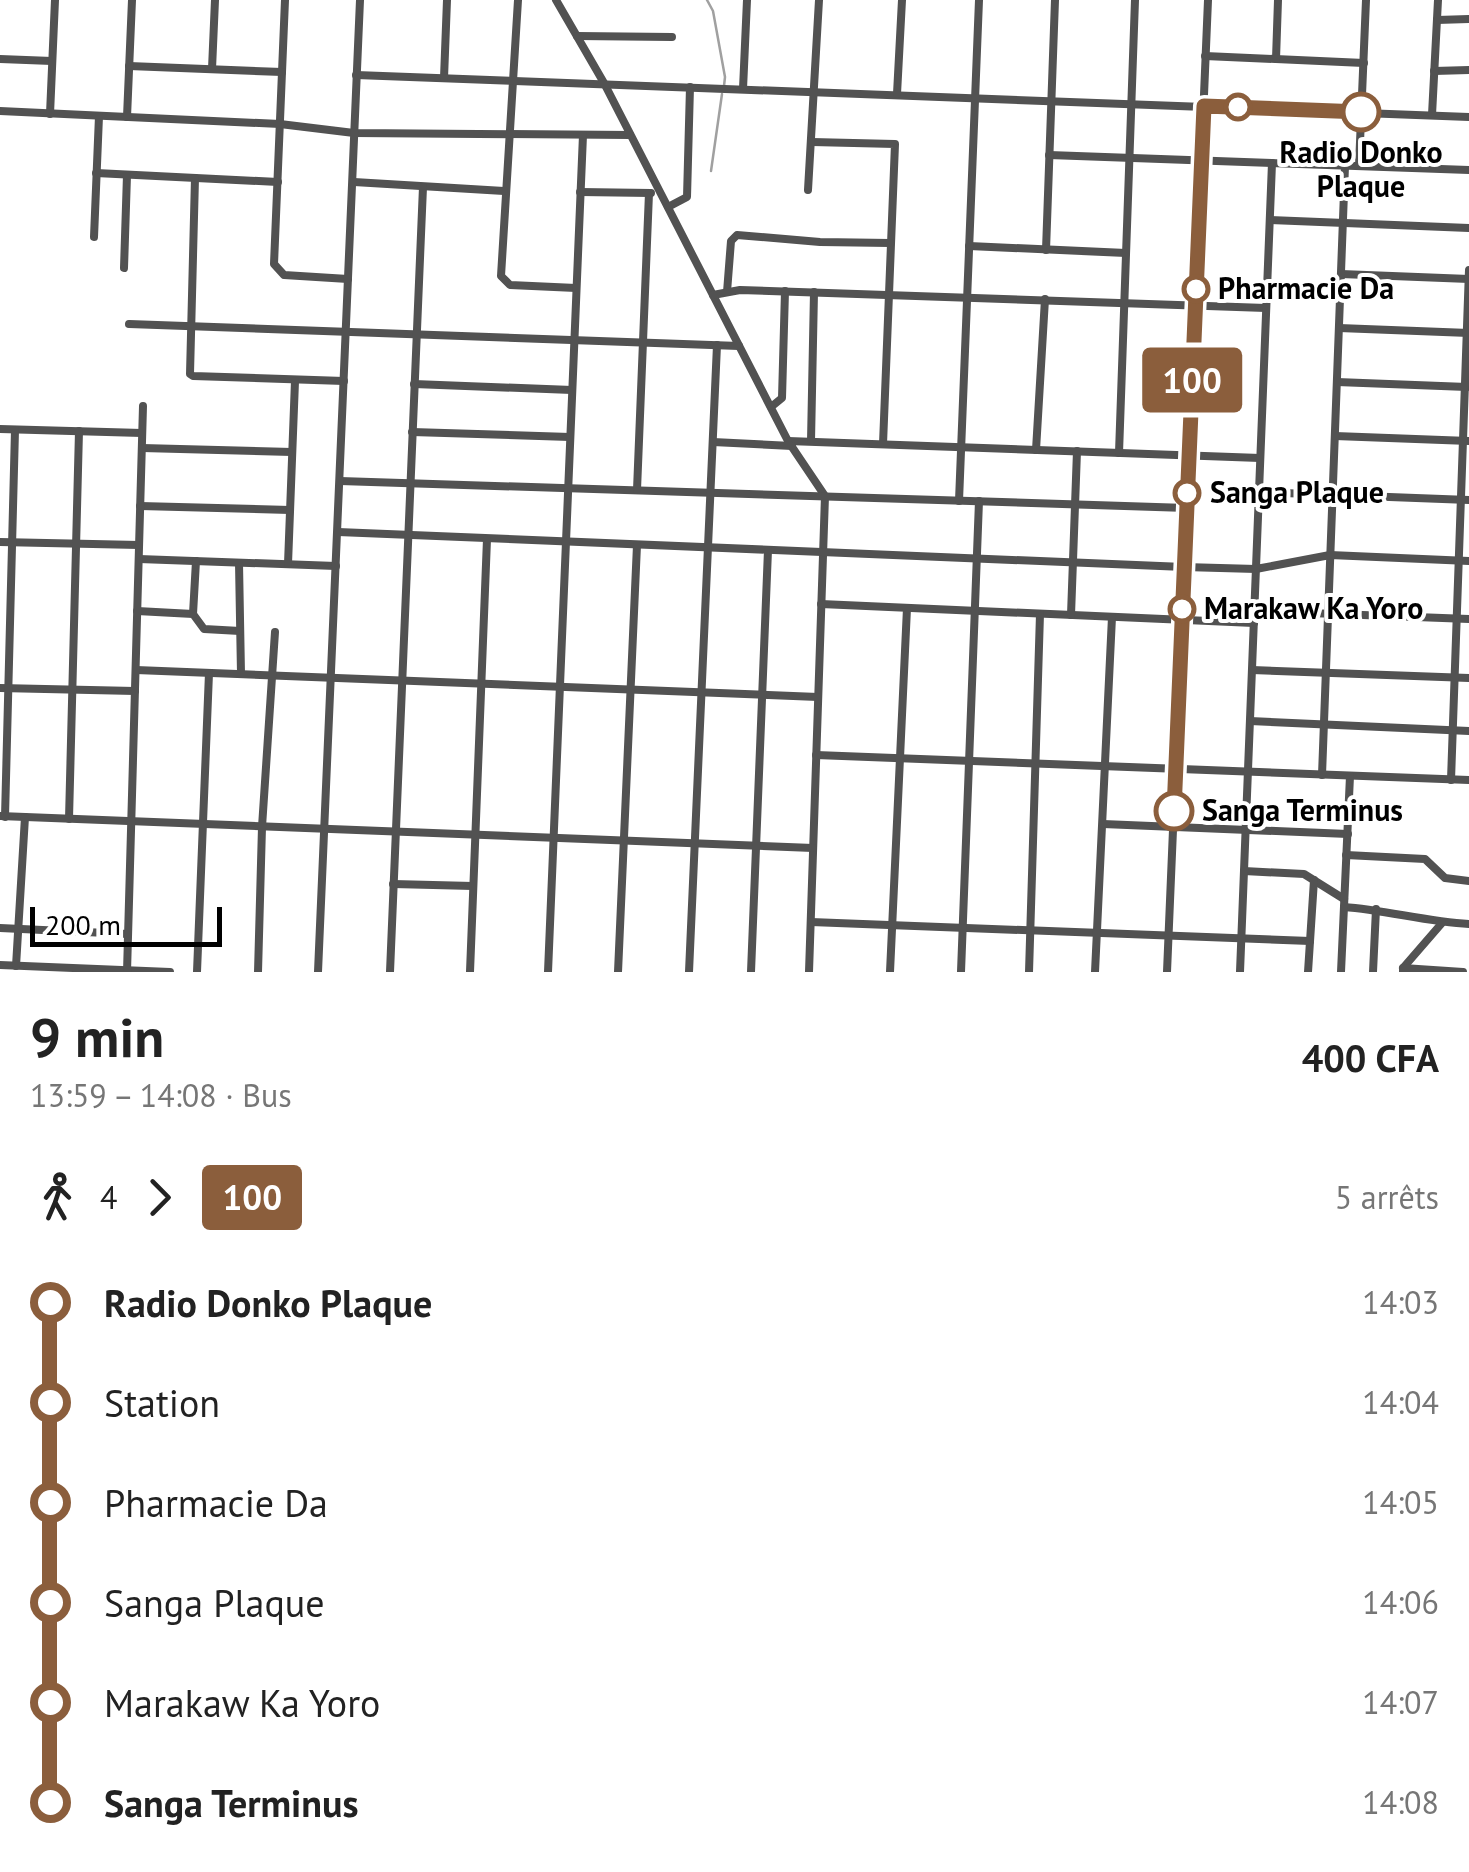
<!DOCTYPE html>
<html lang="fr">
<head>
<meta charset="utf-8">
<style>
  :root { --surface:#fff; --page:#f2f2f2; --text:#222; --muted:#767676 }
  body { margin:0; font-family:"PT Sans",sans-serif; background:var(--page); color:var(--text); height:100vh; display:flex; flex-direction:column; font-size:38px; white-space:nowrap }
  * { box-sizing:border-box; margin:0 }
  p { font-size:32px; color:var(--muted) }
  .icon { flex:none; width:55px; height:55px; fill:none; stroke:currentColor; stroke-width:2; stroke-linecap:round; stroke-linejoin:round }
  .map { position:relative; height:972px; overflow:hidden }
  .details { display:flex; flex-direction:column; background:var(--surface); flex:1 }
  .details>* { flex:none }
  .badge { padding:0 20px; border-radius:8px; font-size:35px; line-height:65px }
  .scale { position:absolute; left:30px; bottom:25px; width:192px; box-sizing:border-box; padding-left:10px; border:5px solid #000; border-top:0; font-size:28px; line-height:35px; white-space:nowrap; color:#000; -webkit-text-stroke:8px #fff; paint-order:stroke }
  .map>.badge { position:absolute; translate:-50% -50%; box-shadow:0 0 0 5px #fff }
  .legs { display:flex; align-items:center; gap:15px; height:110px; padding:0 30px; font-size:32px }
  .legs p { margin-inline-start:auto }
  .head { display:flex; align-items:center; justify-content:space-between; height:170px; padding:0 30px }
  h1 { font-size:55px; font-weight:800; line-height:75px }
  ul { padding:0 30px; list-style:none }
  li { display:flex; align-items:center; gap:35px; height:100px; font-size:38px }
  li i { display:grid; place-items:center; width:15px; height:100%; margin:0 12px; background:currentColor }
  li i::after { content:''; width:25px; height:25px; margin:-12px; border:8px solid; border-radius:50%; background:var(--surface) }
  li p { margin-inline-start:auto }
  li:first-child i { background:linear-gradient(#0000 50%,currentColor 0) }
  li:last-child i { background:linear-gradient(currentColor 50%,#0000 0) }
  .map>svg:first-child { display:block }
</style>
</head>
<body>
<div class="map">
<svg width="1469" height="972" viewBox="0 0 1469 972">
  <rect width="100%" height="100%" fill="#fff"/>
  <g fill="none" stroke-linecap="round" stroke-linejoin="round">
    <g stroke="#a0a0a0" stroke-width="2.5">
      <path d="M 707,0 L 713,11 L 725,77 L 724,86"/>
      <path d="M 711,171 L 722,94"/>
    </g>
    <g stroke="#525252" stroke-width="8">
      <path d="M 285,0 L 274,264 L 284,275 L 348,279"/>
      <path d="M 518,0 L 501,276 L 510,285 L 576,288"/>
      <path d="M 556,0 L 604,83 L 788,441 L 825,496 L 809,972"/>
      <path d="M 1437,20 L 1469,19"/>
      <path d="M 577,36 L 672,37"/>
      <path d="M 1205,56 L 1364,63"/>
      <path d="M 0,59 L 52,61"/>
      <path d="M 1276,59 L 1278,0"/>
      <path d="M 129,66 L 282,72"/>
      <path d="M 212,69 L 215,0"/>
      <path d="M 1434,71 L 1469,70"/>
      <path d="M 356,75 L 1469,117"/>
      <path d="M 444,78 L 447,0"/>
      <path d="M 743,89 L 747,0"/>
      <path d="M 897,94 L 902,0"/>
      <path d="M 0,111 L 280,124 L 354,133 L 630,135"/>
      <path d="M 50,114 L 55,0"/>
      <path d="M 1432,115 L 1438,0"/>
      <path d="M 127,117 L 132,0"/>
      <path d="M 812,142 L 895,144 L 883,444"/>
      <path d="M 1049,155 L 1469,170"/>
      <path d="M 1359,166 L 1366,0"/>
      <path d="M 96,173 L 278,182"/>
      <path d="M 195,178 L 190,374 L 193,376 L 344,381"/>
      <path d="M 354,182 L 504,191"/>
      <path d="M 808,190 L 819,0"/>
      <path d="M 580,192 L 651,193"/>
      <path d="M 668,207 L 687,197 L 690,87"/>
      <path d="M 1270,220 L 1469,228"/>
      <path d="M 94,237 L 99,116"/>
      <path d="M 969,246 L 1126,253"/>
      <path d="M 1046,250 L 1055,0"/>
      <path d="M 124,268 L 127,175"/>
      <path d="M 1341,274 L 1469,279"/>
      <path d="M 727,292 L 731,241 L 737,235 L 820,242 L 890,243"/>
      <path d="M 713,295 L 740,290 L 1266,308"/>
      <path d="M 129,324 L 739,346"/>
      <path d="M 1339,328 L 1469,333"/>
      <path d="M 1337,382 L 1467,387"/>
      <path d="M 414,384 L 572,390"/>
      <path d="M 771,407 L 782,398 L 785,291"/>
      <path d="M 0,429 L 142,433"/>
      <path d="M 412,432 L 570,437"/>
      <path d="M 1335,436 L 1469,441"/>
      <path d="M 788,441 L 1260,458"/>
      <path d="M 811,441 L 814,292"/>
      <path d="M 713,442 L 792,446"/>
      <path d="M 142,448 L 292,452"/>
      <path d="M 1036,450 L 1045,299"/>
      <path d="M 1119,453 L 1135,0"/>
      <path d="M 340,481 L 1187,508"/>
      <path d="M 637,490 L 649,193"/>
      <path d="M 1259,492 L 1469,500"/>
      <path d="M 959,501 L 979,0"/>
      <path d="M 140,506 L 290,510"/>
      <path d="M 338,532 L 1184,567 L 1256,569 L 1330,555 L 1469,561"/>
      <path d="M 0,542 L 139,545"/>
      <path d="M 139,559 L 336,566"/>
      <path d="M 239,563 L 241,674"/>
      <path d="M 288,564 L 295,381"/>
      <path d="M 821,604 L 1254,623"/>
      <path d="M 137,611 L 193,614 L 204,629 L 240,631"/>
      <path d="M 1254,611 L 1469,619"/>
      <path d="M 193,614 L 196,561"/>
      <path d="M 1071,615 L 1077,451"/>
      <path d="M 136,670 L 818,697"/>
      <path d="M 1252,670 L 1469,678"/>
      <path d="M 0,688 L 135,691"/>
      <path d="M 1250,721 L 1469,731"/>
      <path d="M 816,755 L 1469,780"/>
      <path d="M 1322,775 L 1345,166"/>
      <path d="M 1451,780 L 1469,270"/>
      <path d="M 0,816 L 813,848"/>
      <path d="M 5,817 L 15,430"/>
      <path d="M 69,819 L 79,431"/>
      <path d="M 1103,824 L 1348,834"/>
      <path d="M 1346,855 L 1425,859 L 1445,878 L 1469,881"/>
      <path d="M 1244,871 L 1304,874 L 1344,899"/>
      <path d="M 393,884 L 473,886"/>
      <path d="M 1344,907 C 1386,910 1427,922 1469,924"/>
      <path d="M 811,922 L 1310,941"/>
      <path d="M 0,928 L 128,934"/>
      <path d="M 0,965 L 170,972"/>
      <path d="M 16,966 L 25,817"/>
      <path d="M 1403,968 L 1442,923"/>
      <path d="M 127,972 L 143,406"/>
      <path d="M 197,972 L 209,673"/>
      <path d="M 258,972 L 262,827 L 275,632"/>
      <path d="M 318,972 L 360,0"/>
      <path d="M 390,972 L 423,187"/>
      <path d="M 470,972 L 487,539"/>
      <path d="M 548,972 L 583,135"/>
      <path d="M 618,972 L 637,545"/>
      <path d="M 689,972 L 717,345"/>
      <path d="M 751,972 L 768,550"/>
      <path d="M 890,972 L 907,608"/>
      <path d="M 961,972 L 979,501"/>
      <path d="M 1029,972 L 1040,614"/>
      <path d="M 1095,972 L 1112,617"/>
      <path d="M 1167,972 L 1208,0"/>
      <path d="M 1240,972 L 1272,163"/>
      <path d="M 1308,972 L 1314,880"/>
      <path d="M 1341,972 L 1350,776"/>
      <path d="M 1373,972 L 1376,909"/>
      <path d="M 1403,972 L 1403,968 L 1463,972"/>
    </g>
  </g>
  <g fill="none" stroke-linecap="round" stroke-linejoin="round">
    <defs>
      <path id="line-1" d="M 1174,811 L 1204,106 L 1361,112"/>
    </defs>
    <use href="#line-1" stroke="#fff" stroke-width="22"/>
    <use href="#line-1" stroke="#8b5e3c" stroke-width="15"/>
  </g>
  <g fill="#fff" stroke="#8b5e3c" stroke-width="5">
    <circle cx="1238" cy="107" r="12"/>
    <circle cx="1361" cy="112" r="18"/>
    <circle cx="1196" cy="289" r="12"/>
    <circle cx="1187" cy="493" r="12"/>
    <circle cx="1182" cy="609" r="12"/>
    <circle cx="1174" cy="811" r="18"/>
  </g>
  <g text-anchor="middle" stroke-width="8" stroke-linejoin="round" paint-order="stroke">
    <g font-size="30" font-weight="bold" fill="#000" stroke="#fff" text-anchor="start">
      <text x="1361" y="163" text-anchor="middle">Radio Donko<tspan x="1361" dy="34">Plaque</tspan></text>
      <text x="1218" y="299">Pharmacie Da</text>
      <text x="1210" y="503">Sanga Plaque</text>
      <text x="1204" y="619">Marakaw Ka Yoro</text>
      <text x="1202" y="821">Sanga Terminus</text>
    </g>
  </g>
</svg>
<div class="scale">200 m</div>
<b class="badge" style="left:1192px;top:380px;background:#8b5e3c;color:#fff">100</b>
</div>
<section class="details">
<div class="head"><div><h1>9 min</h1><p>13:59 – 14:08 · Bus</p></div><b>400 CFA</b></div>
<div class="legs"><svg class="icon" aria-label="walk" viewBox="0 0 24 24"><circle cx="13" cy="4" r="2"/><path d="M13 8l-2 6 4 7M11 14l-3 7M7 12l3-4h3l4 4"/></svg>4<svg class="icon" aria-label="forward" viewBox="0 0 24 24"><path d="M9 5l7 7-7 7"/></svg><b class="badge" style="background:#8b5e3c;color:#fff">100</b><p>5 arrêts</p></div>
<ul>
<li><i style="color:#8b5e3c"></i><b>Radio Donko Plaque</b><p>14:03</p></li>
<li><i style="color:#8b5e3c"></i><span>Station</span><p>14:04</p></li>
<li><i style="color:#8b5e3c"></i><span>Pharmacie Da</span><p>14:05</p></li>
<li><i style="color:#8b5e3c"></i><span>Sanga Plaque</span><p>14:06</p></li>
<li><i style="color:#8b5e3c"></i><span>Marakaw Ka Yoro</span><p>14:07</p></li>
<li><i style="color:#8b5e3c"></i><b>Sanga Terminus</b><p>14:08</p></li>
</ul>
</section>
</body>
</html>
